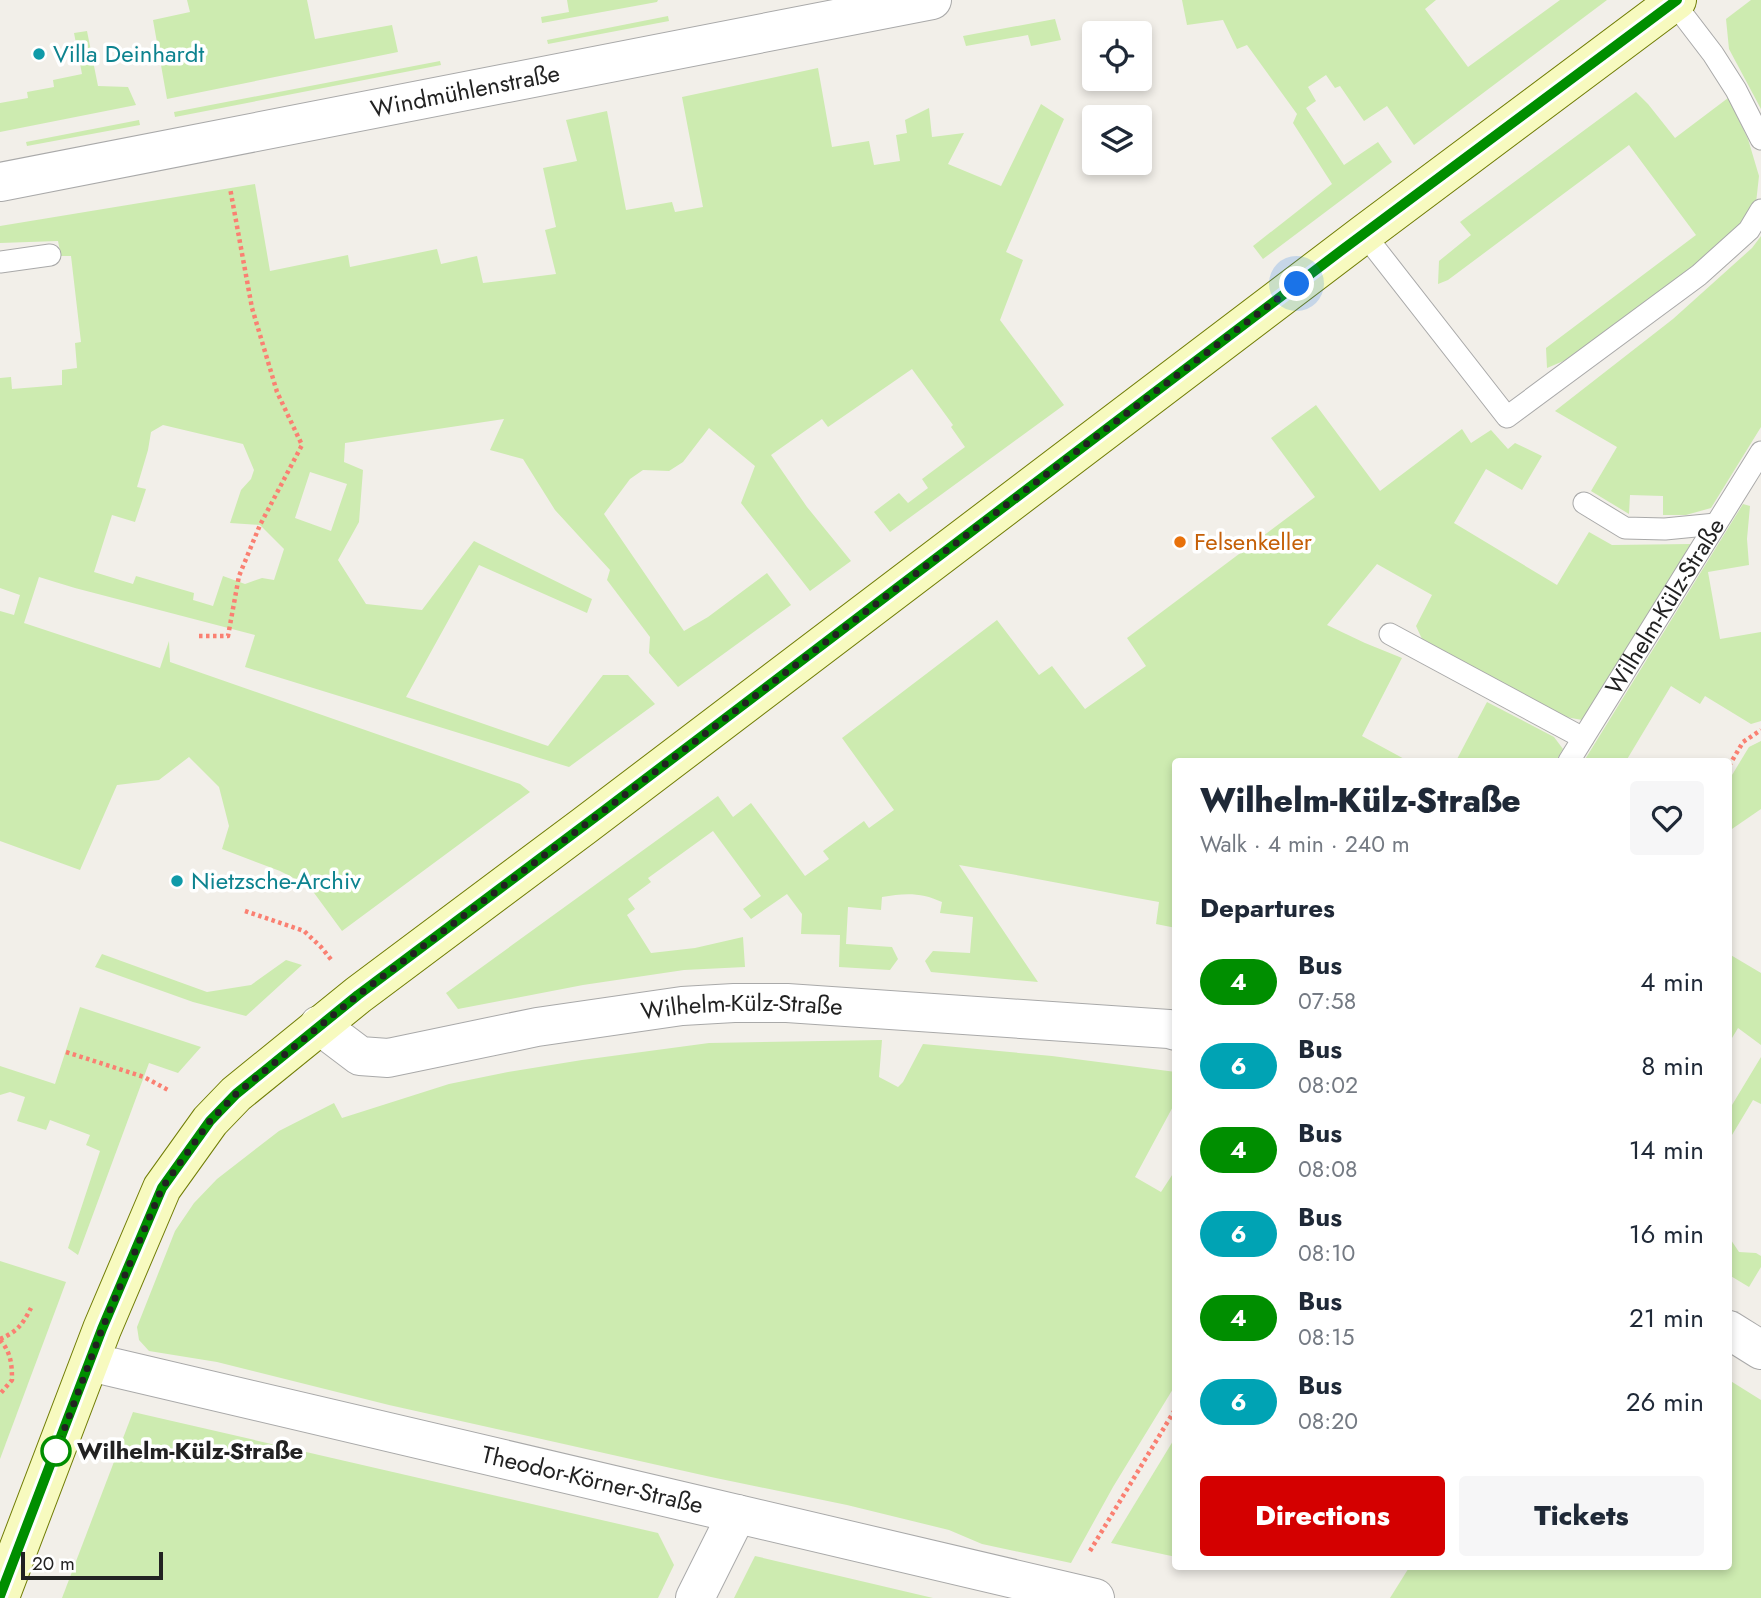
<!DOCTYPE html>
<html lang="en">
<head>
<meta charset="utf-8">
<style>
  :root { --surface:#fff; --page:#f6f6f7; --text:#1f2937; --muted:#747a83; --accent:#d40000 }
  body { margin:0; font-family:Jost,sans-serif; background:var(--page); color:var(--text); height:100vh; display:flex; flex-direction:column; font-size:26px; white-space:nowrap }
  * { box-sizing:border-box; margin:0 }
  p { font-size:23px; color:var(--muted) }
  .icon { flex:none; width:38px; height:38px; fill:none; stroke:currentColor; stroke-width:2; stroke-linecap:round; stroke-linejoin:round }
  .map { position:relative; flex:1; overflow:hidden }
  .details { position:absolute; left:1172px; top:758px; width:560px; height:812px; display:flex; flex-direction:column; background:var(--surface); border-radius:7px; box-shadow:0 4px 10px #0003 }
  .details>* { flex:none }
  .badge { padding:0 14px; border-radius:23px; font-size:24px; line-height:46px }
  .fabs { position:absolute; left:1082px; top:21px; display:grid; gap:14px }
  .fabs a { display:grid; place-items:center; width:70px; height:70px; border-radius:7px; background:var(--surface); box-shadow:0 4px 10px #0003; font-size:35px }
  .scale { position:absolute; left:21px; bottom:18px; width:142px; box-sizing:border-box; padding-left:7px; border:4px solid #222; border-top:0; font-size:19px; line-height:24px; white-space:nowrap; color:#222; -webkit-text-stroke:5px #fff; paint-order:stroke }
  .you { position:absolute; width:35px; height:35px; margin:-18px; border:5px solid #fff; border-radius:50%; background:#1a73e8; box-shadow:0 0 0 10px #1a73e833 }
  .map>.badge { position:absolute; translate:-50% -50%; box-shadow:0 0 0 4px #fff }
  h2 { padding:0 28px; font-size:26px; line-height:63px }
  .round { display:grid; place-items:center; flex:none; width:74px; height:74px; border-radius:7px; background:var(--page) }
  .headline { display:flex; align-items:center; justify-content:space-between; height:119px; padding:0 28px }
  h1 { font-size:33px; font-weight:800; line-height:52px }
  .cta { display:flex; gap:14px; margin-top:auto; padding:14px 28px }
  .cta a { flex:1; height:80px; border-radius:7px; background:var(--accent); color:#fff; font-size:28px; font-weight:800; line-height:80px; text-align:center }
  .cta a+a { background:var(--page); color:var(--text) }
  ul { padding:0; list-style:none }
  li { display:flex; align-items:center; gap:21px; height:84px; padding:0 28px }
  li div { flex:1 }
  li b { display:block; font-size:26px }
  li em { font-style:normal }
  li .badge { min-width:77px; font-weight:700; text-align:center }
  .map>svg:first-child { display:block }
</style>
</head>
<body>
<div class="map">
<svg width="1761" height="1598" viewBox="0 0 1761 1598">
  <rect width="100%" height="100%" fill="#f2efe9"/>
  <g fill="#cdebb0" fill-rule="evenodd">
    <path d="M 187,0 L 307,0 L 315,39 L 392,25 L 398,52 L 167,99 L 153,20 L 190,12 Z"/>
    <path d="M 567,0 L 658,0 L 657,2 L 542,23 L 541,17 L 569,12 Z"/>
    <path d="M 1182,0 L 1436,0 L 1425,9 L 1468,67 L 1560,0 L 1607,0 L 1414,145 L 1387,106 L 1364,121 L 1340,86 L 1335,88 L 1326,75 L 1308,87 L 1316,101 L 1306,108 L 1344,165 L 1378,142 L 1392,162 L 1263,259 L 1253,246 L 1332,184 L 1293,123 L 1297,114 L 1247,45 L 1237,49 L 1223,20 L 1187,25 Z"/>
    <path d="M 1751,0 L 1761,0 L 1761,109 L 1729,49 L 1726,19 Z"/>
    <path d="M 668,16 L 669,21 L 548,44 L 547,40 Z"/>
    <path d="M 1055,19 L 1061,40 L 1031,46 L 1028,35 L 966,46 L 963,36 Z"/>
    <path d="M 87,31 L 98,86 L 128,87 L 136,105 L 0,132 L 0,103 L 28,98 L 27,92 L 54,87 L 53,80 L 82,74 L 74,33 Z"/>
    <path d="M 440,61 L 441,65 L 175,117 L 174,112 Z"/>
    <path d="M 818,68 L 832,147 L 869,141 L 874,165 L 900,161 L 896,135 L 907,133 L 905,120 L 929,108 L 932,137 L 964,133 L 948,164 L 1001,186 L 1041,104 L 1064,119 L 1006,252 L 1023,260 L 1000,320 L 1064,405 L 890,532 L 874,512 L 899,493 L 908,503 L 928,488 L 922,479 L 965,447 L 951,427 L 953,425 L 912,369 L 828,427 L 822,419 L 771,455 L 807,507 L 851,561 L 810,591 L 741,503 L 755,466 L 709,428 L 683,462 L 669,471 L 643,470 L 630,479 L 604,514 L 684,631 L 708,617 L 767,573 L 791,605 L 678,687 L 649,653 L 650,637 L 607,580 L 610,570 L 555,510 L 523,459 L 490,450 L 504,419 L 345,443 L 344,462 L 363,470 L 359,522 L 338,560 L 366,604 L 422,610 L 474,541 L 592,599 L 587,613 L 479,565 L 406,697 L 548,746 L 603,675 L 628,675 L 655,704 L 569,767 L 245,667 L 255,635 L 75,588 L 39,577 L 24,623 L 160,668 L 169,641 L 170,662 L 520,784 L 530,792 L 342,931 L 309,886 L 280,871 L 222,849 L 229,826 L 219,787 L 189,757 L 159,780 L 117,785 L 80,870 L 0,841 L 0,611 L 14,615 L 20,595 L 0,588 L 0,378 L 11,377 L 12,389 L 62,385 L 62,370 L 77,368 L 75,343 L 81,342 L 71,256 L 61,256 L 58,241 L 0,243 L 0,226 L 255,184 L 270,271 L 348,255 L 350,267 L 437,249 L 441,264 L 477,256 L 483,283 L 556,274 L 545,230 L 556,227 L 543,168 L 577,161 L 566,120 L 607,111 L 626,210 L 672,202 L 675,212 L 703,207 L 682,97 ZM 163,425 L 243,444 L 254,470 L 251,479 L 241,490 L 230,523 L 260,525 L 284,549 L 274,580 L 262,578 L 245,584 L 223,576 L 213,606 L 193,600 L 194,593 L 136,576 L 133,584 L 94,572 L 112,515 L 135,522 L 146,489 L 137,487 L 148,450 L 151,432 ZM 310,472 L 347,484 L 331,531 L 295,518 Z"/>
    <path d="M 1636,92 L 1648,104 L 1675,138 L 1728,98 L 1748,139 L 1759,176 L 1756,203 L 1747,223 L 1684,274 L 1573,357 L 1547,368 L 1546,348 L 1696,235 L 1629,145 L 1448,280 L 1438,284 L 1439,261 L 1471,235 L 1460,222 Z"/>
    <path d="M 139,120 L 140,125 L 27,146 L 26,142 Z"/>
    <path d="M 1761,236 L 1761,427 L 1711,508 L 1686,515 L 1663,515 L 1663,496 L 1630,495 L 1629,514 L 1591,491 L 1617,447 L 1555,411 L 1673,319 L 1752,248 Z"/>
    <path d="M 1316,405 L 1380,491 L 1462,429 L 1471,443 L 1491,430 L 1508,449 L 1515,443 L 1542,456 L 1522,490 L 1486,469 L 1454,523 L 1557,585 L 1589,532 L 1612,545 L 1691,544 L 1659,598 L 1582,720 L 1566,717 L 1422,639 L 1416,626 L 1432,595 L 1377,564 L 1327,625 L 1365,643 L 1402,658 L 1362,736 L 1408,761 L 1176,761 L 1176,928 L 1156,924 L 1159,902 C 1092,890 1026,876 959,865 L 1038,982 L 931,972 L 925,961 L 933,951 L 970,953 L 973,917 L 940,913 L 942,902 C 921,892 904,893 882,897 L 881,910 L 848,907 L 846,944 L 892,947 L 898,959 L 890,970 L 839,967 L 840,935 L 801,934 L 802,914 L 787,894 L 751,919 L 743,909 L 761,896 L 713,831 L 648,878 L 651,882 L 628,899 L 635,909 L 627,915 L 651,953 L 695,948 L 743,937 L 745,967 L 684,970 L 583,985 L 458,1009 L 446,993 L 718,796 L 733,817 L 751,803 L 805,876 L 829,859 L 823,851 L 864,821 L 869,828 L 894,810 L 842,738 L 997,620 L 1039,675 L 1052,666 L 1085,709 L 1146,666 L 1127,638 L 1315,497 L 1271,438 Z"/>
    <path d="M 1743,504 L 1750,506 L 1747,539 L 1749,565 L 1708,572 L 1720,639 L 1761,632 L 1761,721 L 1751,724 L 1705,696 L 1700,704 L 1671,686 L 1626,761 L 1584,761 Z"/>
    <path d="M 1487,702 L 1554,737 L 1563,749 L 1556,761 L 1456,761 Z"/>
    <path d="M 1761,741 L 1761,809 L 1729,831 L 1729,780 L 1749,747 Z"/>
    <path d="M 102,954 L 207,992 L 251,985 L 286,960 L 302,965 L 246,1016 L 193,1002 L 95,967 Z"/>
    <path d="M 1729,954 L 1761,973 L 1761,1045 L 1738,1028 L 1729,1043 Z"/>
    <path d="M 80,1007 L 201,1047 L 178,1073 L 149,1063 L 78,1255 L 68,1248 L 100,1151 L 86,1145 L 90,1135 L 50,1120 L 46,1130 L 17,1121 L 25,1097 L 10,1092 L 0,1095 L 0,1066 L 55,1084 Z"/>
    <path d="M 882,1040 L 879,1077 L 898,1087 L 903,1082 L 923,1044 L 1052,1056 L 1176,1072 L 1176,1101 L 1135,1177 L 1161,1192 L 1176,1169 L 1176,1384 L 1113,1487 L 1071,1563 L 982,1544 L 949,1530 L 847,1505 L 711,1477 L 389,1405 L 217,1362 L 149,1351 L 139,1340 L 137,1327 L 175,1231 L 194,1203 L 217,1179 L 279,1131 L 334,1103 L 342,1118 L 449,1084 L 508,1072 L 582,1060 L 709,1043 Z"/>
    <path d="M 1761,1057 L 1761,1104 L 1753,1100 L 1729,1140 L 1729,1110 Z"/>
    <path d="M 1729,1237 L 1739,1252 L 1756,1253 L 1761,1256 L 1761,1267 L 1749,1287 L 1729,1275 Z"/>
    <path d="M 0,1261 L 66,1282 L 0,1459 Z"/>
    <path d="M 1729,1380 L 1761,1400 L 1761,1598 L 1390,1598 L 1410,1566 L 1729,1566 Z"/>
    <path d="M 133,1412 L 658,1533 L 674,1565 L 658,1598 L 62,1598 Z"/>
    <path d="M 1176,1436 L 1176,1557 L 1111,1543 Z"/>
    <path d="M 755,1556 L 933,1598 L 734,1598 Z"/>
  </g>
  <g fill="none" stroke-linecap="round" stroke-linejoin="round">
    <defs>
      <g id="lane">
        <path d="M 1674,3 L 1713,54 L 1736,90 L 1761,139"/>
        <path d="M 1364,234 L 1507,417 L 1699,275 L 1749,230 L 1761,210"/>
        <path d="M 0,262 L 50,255"/>
        <path d="M 1584,503 L 1625,528 L 1665,529 L 1716,524"/>
        <path d="M 1390,634 L 1583,738"/>
        <path id="s1" d="M 1569,761 L 1761,452"/>
      </g>
      <g id="street">
        <path id="s2" d="M 0,182 L 932,0"/>
        <path id="s3" d="M 319,1025 L 360,1056 L 388,1058 L 537,1027 L 682,1006 L 734,1003 L 787,1003 L 1169,1029 L 1176,1031"/>
        <path d="M 1729,1330 L 1761,1350"/>
        <path id="s4" d="M 90,1362 L 1095,1598"/>
        <path d="M 695,1598 L 737,1514"/>
      </g>
      <path id="secondary" d="M 0,1597 L 102,1329 L 162,1188 L 210,1121 L 236,1094 L 358,995 L 584,826 L 1364,234 L 1677,0"/>
    </defs>
    <use href="#lane" stroke="#a9a9a9" stroke-width="23"/>
    <use href="#street" stroke="#a9a9a9" stroke-width="40"/>
    <use href="#secondary" stroke="#707d05" stroke-width="40"/>
    <g stroke="#fa8072" stroke-width="4.5" stroke-dasharray="3.5 3.5" stroke-linecap="butt">
      <path d="M 199,636 L 228,636 L 239,576 L 260,525 L 302,445 L 277,392 L 252,308 L 230,188"/>
      <path d="M 1729,766 L 1743,742 L 1761,730"/>
      <path d="M 245,911 L 304,931 L 321,947 L 333,962"/>
      <path d="M 66,1052 L 144,1077 L 170,1091"/>
      <path d="M 0,1339 C 18,1331 22,1325 31,1308"/>
      <path d="M 0,1340 C 11,1352 12,1365 12,1380 L 0,1394"/>
      <path d="M 1090,1551 L 1176,1408"/>
    </g>
    <use href="#lane" stroke="#fff" stroke-width="21"/>
    <use href="#street" stroke="#fff" stroke-width="38"/>
    <use href="#secondary" stroke="#f7fabf" stroke-width="38"/>
  </g>
  <g fill="none" stroke-linecap="round" stroke-linejoin="round">
    <defs>
      <path id="line" d="M 0,1596 L 102,1329 L 162,1188 L 210,1121 L 236,1094 L 358,995 L 606,809 L 1342,250 L 1677,0"/>
    </defs>
    <use href="#line" stroke="#fff" stroke-width="16"/>
    <use href="#line" stroke="#008e00" stroke-width="10"/>
    <path stroke="#222" stroke-width="7" stroke-dasharray="0 12.6" d="M 56,1451 L 102,1329 L 162,1188 L 210,1121 L 236,1094 L 358,995 L 606,809 L 1297,284"/>
  </g>
  <g fill="#0f9aa8" stroke="#fff" stroke-width="2.5">
    <circle cx="39" cy="54" r="7"/>
    <circle cx="177" cy="881" r="7"/>
  </g>
  <circle fill="#e8710a" stroke="#fff" stroke-width="2.5" cx="1180" cy="542" r="7"/>
  <circle fill="#fff" stroke="#008e00" stroke-width="3.5" cx="56" cy="1451" r="14"/>
  <g text-anchor="middle" stroke-width="7" stroke-linejoin="round" paint-order="stroke">
    <g font-size="24" fill="#0d838f" stroke="#fff" text-anchor="start">
      <text x="53" y="62">Villa Deinhardt</text>
      <text x="191" y="889">Nietzsche-Archiv</text>
    </g>
    <g font-size="24" fill="#222" stroke="#fff">
      <text dy="8" stroke="none"><textPath href="#s2" startOffset="474">Windmühlenstraße</textPath></text>
      <text dy="8" stroke="none"><textPath href="#s1" startOffset="182">Wilhelm-Külz-Straße</textPath></text>
      <text dy="8" stroke="none"><textPath href="#s3" startOffset="438">Wilhelm-Külz-Straße</textPath></text>
      <text dy="8" stroke="none"><textPath href="#s4" startOffset="516">Theodor-Körner-Straße</textPath></text>
    </g>
    <g font-size="24" fill="#c56008" stroke="#fff" text-anchor="start">
      <text x="1194" y="550">Felsenkeller</text>
    </g>
    <g font-size="24" font-weight="bold" fill="#222" stroke="#fff" text-anchor="start">
      <text x="77" y="1459">Wilhelm-Külz-Straße</text>
    </g>
  </g>
</svg>
<div class="fabs">
<a><svg class="icon" aria-label="locate" viewBox="0 0 24 24"><circle cx="12" cy="12" r="6"/><path d="M12 2v4M12 18v4M2 12h4M18 12h4"/></svg></a>
<a><svg class="icon" aria-label="layers" viewBox="0 0 24 24"><path d="M12 4l9 5-9 5-9-5zM3 14l9 5 9-5"/></svg></a>
</div>
<div class="scale">20 m</div>
<div class="you" style="left:1297px;top:284px"></div>
<section class="details">
<div class="headline"><div><h1>Wilhelm-Külz-Straße</h1><p>Walk · 4 min · 240 m</p></div><a class="round"><svg class="icon" aria-label="heart" viewBox="0 0 24 24"><path d="M12 20l-8-8c-3-5 5-10 8-4 3-6 11-1 8 4z"/></svg></a></div>
<h2>Departures</h2>
<ul>
<li><span class="badge" style="background:#008e00;color:#fff">4</span><div><b>Bus</b><p>07:58</p></div><em>4 min</em></li>
<li><span class="badge" style="background:#00a3b4;color:#fff">6</span><div><b>Bus</b><p>08:02</p></div><em>8 min</em></li>
<li><span class="badge" style="background:#008e00;color:#fff">4</span><div><b>Bus</b><p>08:08</p></div><em>14 min</em></li>
<li><span class="badge" style="background:#00a3b4;color:#fff">6</span><div><b>Bus</b><p>08:10</p></div><em>16 min</em></li>
<li><span class="badge" style="background:#008e00;color:#fff">4</span><div><b>Bus</b><p>08:15</p></div><em>21 min</em></li>
<li><span class="badge" style="background:#00a3b4;color:#fff">6</span><div><b>Bus</b><p>08:20</p></div><em>26 min</em></li>
</ul>
<div class="cta"><a>Directions</a><a>Tickets</a></div>
</section>
</div>
</body>
</html>
